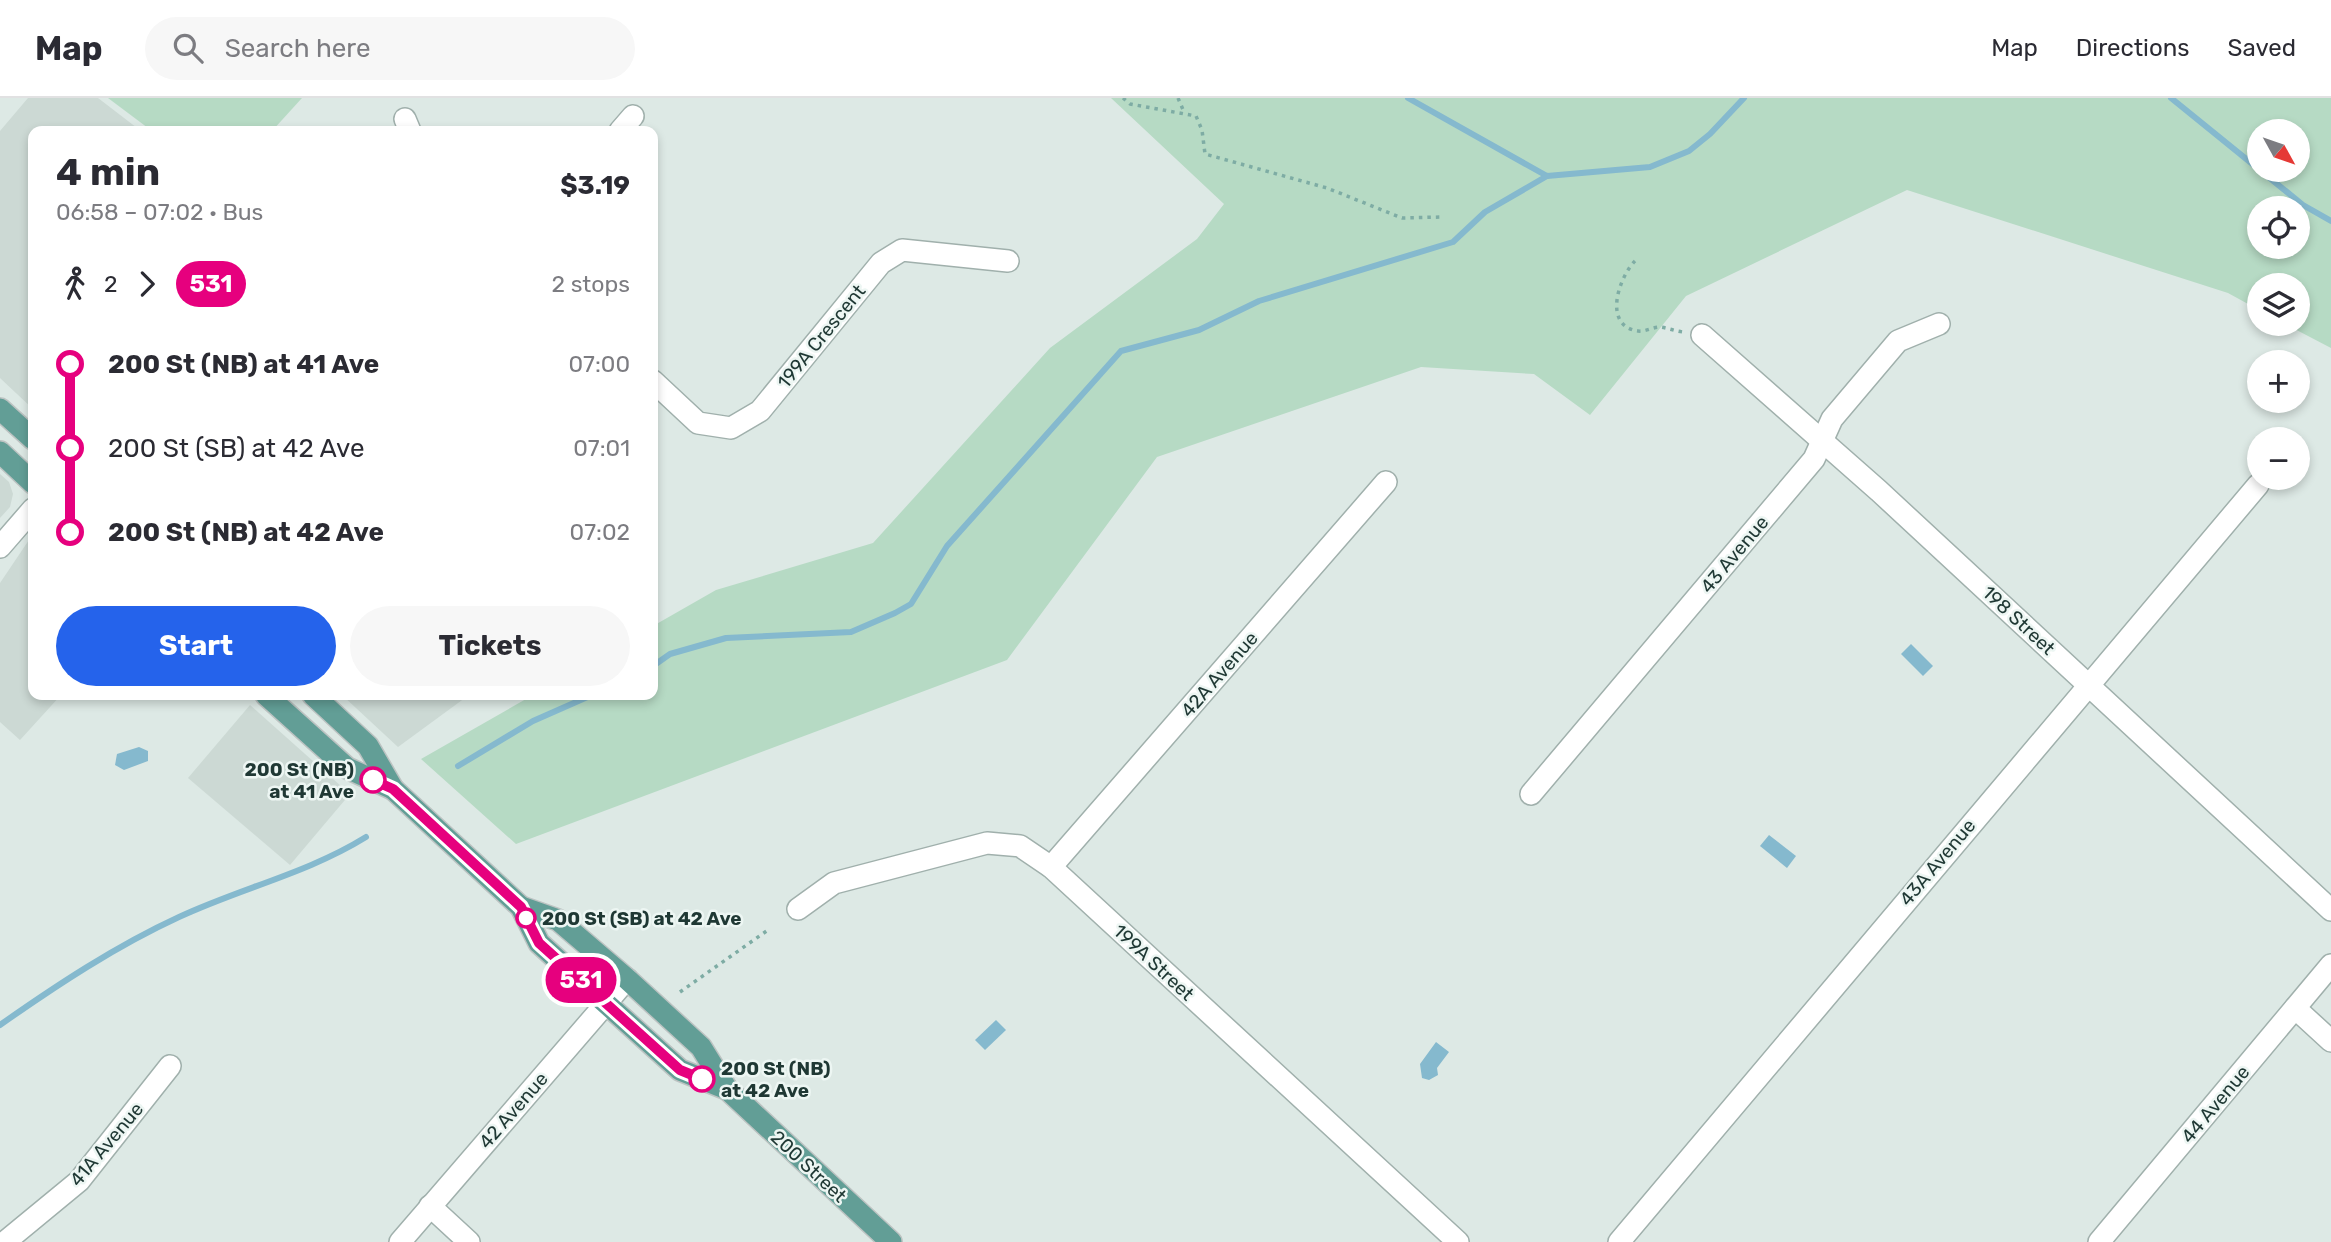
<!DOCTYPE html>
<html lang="en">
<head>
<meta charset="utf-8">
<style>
  :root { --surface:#fff; --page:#f7f7f7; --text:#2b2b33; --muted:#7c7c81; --line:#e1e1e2; --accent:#2563eb }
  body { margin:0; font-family:Rubik,sans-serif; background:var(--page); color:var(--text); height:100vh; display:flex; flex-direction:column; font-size:26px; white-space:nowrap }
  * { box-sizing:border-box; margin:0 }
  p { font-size:23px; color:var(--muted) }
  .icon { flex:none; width:38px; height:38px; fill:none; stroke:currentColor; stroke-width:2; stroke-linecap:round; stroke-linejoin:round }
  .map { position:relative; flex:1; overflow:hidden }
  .drawer { position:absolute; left:28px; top:28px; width:630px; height:574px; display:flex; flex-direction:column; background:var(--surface); border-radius:14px; box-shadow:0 4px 10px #0003 }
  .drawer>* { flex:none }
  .badge { padding:0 14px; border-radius:23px; font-size:24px; line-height:46px }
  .needle { width:46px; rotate:130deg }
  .controls { position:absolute; left:2247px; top:21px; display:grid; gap:14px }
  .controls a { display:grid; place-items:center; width:63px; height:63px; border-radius:50%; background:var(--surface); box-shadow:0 4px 10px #0003; font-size:35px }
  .map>.badge { position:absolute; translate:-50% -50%; box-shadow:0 0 0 4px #fff }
  .legs { display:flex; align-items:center; gap:10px; height:77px; padding:0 28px; font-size:23px }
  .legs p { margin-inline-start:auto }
  .head { display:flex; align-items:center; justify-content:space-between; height:119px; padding:0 28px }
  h1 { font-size:38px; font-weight:700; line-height:52px }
  .action { display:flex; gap:14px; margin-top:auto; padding:14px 28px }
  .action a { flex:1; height:80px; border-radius:42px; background:var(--accent); color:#fff; font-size:28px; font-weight:700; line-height:80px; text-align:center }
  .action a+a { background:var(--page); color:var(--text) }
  ul { padding:0 28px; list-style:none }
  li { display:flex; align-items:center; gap:24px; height:84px; font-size:26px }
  li i { display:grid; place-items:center; width:10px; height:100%; margin:0 9px; background:currentColor }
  li i::after { content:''; width:18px; height:18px; margin:-9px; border:5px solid; border-radius:50%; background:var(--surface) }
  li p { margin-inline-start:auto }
  li:first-child i { background:linear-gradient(#0000 50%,currentColor 0) }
  li:last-child i { background:linear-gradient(currentColor 50%,#0000 0) }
  header { display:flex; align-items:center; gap:42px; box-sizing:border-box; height:98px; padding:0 35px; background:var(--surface); border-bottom:2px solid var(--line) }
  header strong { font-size:33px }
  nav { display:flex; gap:38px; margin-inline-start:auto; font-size:24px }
  .search { width:490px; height:63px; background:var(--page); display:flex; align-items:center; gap:18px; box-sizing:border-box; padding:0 24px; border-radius:38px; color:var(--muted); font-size:26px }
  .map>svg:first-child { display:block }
</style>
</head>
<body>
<header>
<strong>Map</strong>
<div class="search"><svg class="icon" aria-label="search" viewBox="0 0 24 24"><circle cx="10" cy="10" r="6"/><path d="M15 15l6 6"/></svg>Search here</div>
<nav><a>Map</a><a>Directions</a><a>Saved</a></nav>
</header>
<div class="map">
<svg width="2331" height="1144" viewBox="0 0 2331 1144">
  <rect width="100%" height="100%" fill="#dde9e5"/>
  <g fill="#ccd9d4">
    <path d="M 28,0 L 98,0 L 141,33 L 33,33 L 33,311 L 0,280 L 0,33 Z"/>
    <path d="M 0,376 L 9,384 L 13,396 L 10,409 L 0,420 Z"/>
    <path d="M 33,436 L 33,597 L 61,597 L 20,642 L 0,624 L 0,485 Z"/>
    <path d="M 342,597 L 469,597 L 398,649 Z"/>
    <path d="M 250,607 L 350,696 L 290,767 L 188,680 Z"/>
  </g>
  <g fill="#b6dac4" fill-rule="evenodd">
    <path d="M 108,0 L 302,0 L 272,33 L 152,33 Z"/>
    <path d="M 1111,0 L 2331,0 L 2331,250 L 2285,226 L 2298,226 L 2298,187 L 2259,187 L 2259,212 L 2228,195 L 1907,92 L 1686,198 L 1590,317 L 1534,276 L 1421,269 L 1157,359 L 1007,562 L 516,746 L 421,661 L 533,597 L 653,597 L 653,528 L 716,492 L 873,445 L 1050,250 L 1197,141 L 1224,106 ZM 2259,33 L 2298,33 L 2298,72 L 2259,72 ZM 2259,110 L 2298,110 L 2298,149 L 2259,149 Z"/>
  </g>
  <g fill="#85b9ce">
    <path d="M 1911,546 L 1933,568 L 1923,578 L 1901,556 Z"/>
    <path d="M 139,649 L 148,653 L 148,663 L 124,672 L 115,667 L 117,656 Z"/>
    <path d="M 1769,737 L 1796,758 L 1787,770 L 1760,748 Z"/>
    <path d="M 996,922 L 1006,932 L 985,952 L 975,942 Z"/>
    <path d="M 1436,944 L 1449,954 L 1437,970 L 1438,977 L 1429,982 L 1422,980 L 1420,966 Z"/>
  </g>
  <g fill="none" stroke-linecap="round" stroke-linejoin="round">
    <g stroke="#85b9ce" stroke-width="6">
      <path d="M 1408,0 L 1547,78 L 1650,69 L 1689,53 L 1710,36 L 1744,0"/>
      <path d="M 2171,0 L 2303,107 L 2331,123"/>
      <path d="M 653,568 L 670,556 L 726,540 L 851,534 L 895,515 L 911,506 L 947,448 L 1121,253 L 1199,232 L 1259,203 L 1453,144 L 1485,114 L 1547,78"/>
      <path d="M 458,668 L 533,623 L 592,597"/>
      <path d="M 0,927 C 57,887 116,848 179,819 C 241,790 308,775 366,739"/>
    </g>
    <defs>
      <g id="minor">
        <path d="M 405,21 L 410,33"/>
        <path d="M 620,33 L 633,18"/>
        <path d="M 1702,237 L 1879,393 L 2331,812"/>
        <path d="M 653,283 L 698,325 L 731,330 L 760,313 L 881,165 L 902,152 L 1008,163"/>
        <path d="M 0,449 L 33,411"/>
        <path d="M 1531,696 L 1814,361 L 1832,321 L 1898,243 L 1939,226"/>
        <path d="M 1051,769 L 1386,384"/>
        <path d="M 798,811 L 834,785 L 987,745 L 1020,748 L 1051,769 L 1458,1144"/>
        <path d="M 2295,910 L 2331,943"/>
        <path d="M 430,1108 L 469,1144"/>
        <path d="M 5,1144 L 79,1083 L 170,968"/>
        <path d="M 400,1144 L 627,881"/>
        <path d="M 1619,1144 L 2258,387"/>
        <path d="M 2099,1144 L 2331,867"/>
      </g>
      <g id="major">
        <path d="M 0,311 L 33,341"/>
        <path d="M 0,354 L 33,385"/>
        <path d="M 266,597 L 347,670 L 393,691"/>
        <path d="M 313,597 L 368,648 L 393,691 L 521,809 L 539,845 L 680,972 L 727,991"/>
        <path d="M 521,809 L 558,822 L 627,881 L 701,949 L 727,991 L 891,1144"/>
      </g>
    </defs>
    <use href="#minor" stroke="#a0b0ac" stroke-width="24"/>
    <use href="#major" stroke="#bcc3c2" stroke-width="24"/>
    <g stroke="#7eaca4" stroke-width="3.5" stroke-dasharray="3.5 5" stroke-linecap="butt">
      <path d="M 1123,0 L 1130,6 L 1196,18 L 1202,32 L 1205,56 L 1327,90 L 1402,120 L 1441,119"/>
      <path d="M 1178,0 L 1184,14"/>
      <path d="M 1635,163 C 1619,179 1602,228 1638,233 C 1645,234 1653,229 1660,229 C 1668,230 1675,233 1683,234"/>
      <path d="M 680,894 L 768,832"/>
    </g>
    <use href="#minor" stroke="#fff" stroke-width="21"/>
    <use href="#major" stroke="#629e96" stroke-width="21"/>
  </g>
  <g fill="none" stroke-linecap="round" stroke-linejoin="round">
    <defs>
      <path id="line-1" d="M 373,682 L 393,691 L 521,809 L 539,845 L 680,972 L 702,981"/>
    </defs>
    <use href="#line-1" stroke="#fff" stroke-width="16"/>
    <use href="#line-1" stroke="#e6007e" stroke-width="10"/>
  </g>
  <g fill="#fff" stroke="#e6007e" stroke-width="3.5">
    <circle cx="373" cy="682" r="12"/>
    <circle cx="526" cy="820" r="9"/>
    <circle cx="702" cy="981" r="12"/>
  </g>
  <g text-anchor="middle" stroke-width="5" stroke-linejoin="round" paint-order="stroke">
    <g font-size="19" fill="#1f3834" stroke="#edf6f3">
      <text transform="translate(821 238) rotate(-51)" y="7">199A Crescent</text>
      <text transform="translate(1734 456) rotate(-50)" y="7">43 Avenue</text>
      <text transform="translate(2019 522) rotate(43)" y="7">198 Street</text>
      <text transform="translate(1219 576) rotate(-49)" y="7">42A Avenue</text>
      <text transform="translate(1937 764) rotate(-50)" y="7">43A Avenue</text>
      <text transform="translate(1154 864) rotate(43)" y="7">199A Street</text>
      <text transform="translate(2215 1006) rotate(-50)" y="7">44 Avenue</text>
      <text transform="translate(513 1012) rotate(-49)" y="7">42 Avenue</text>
      <text transform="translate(106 1046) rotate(-50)" y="7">41A Avenue</text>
      <text transform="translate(809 1068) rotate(43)" y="7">200 Street</text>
    </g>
    <g font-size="19" font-weight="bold" fill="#1f3834" stroke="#edf6f3" text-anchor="start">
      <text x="354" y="678" text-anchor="end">200 St (NB)<tspan x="354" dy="22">at 41 Ave</tspan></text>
      <text x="542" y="827">200 St (SB) at 42 Ave</text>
      <text x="721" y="977">200 St (NB)<tspan x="721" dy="22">at 42 Ave</tspan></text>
    </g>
  </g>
</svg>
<div class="controls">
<a><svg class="needle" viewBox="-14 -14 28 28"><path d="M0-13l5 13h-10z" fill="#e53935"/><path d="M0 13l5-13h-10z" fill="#7c7c81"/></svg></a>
<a><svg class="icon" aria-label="locate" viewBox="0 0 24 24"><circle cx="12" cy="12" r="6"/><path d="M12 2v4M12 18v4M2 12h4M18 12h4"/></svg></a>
<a><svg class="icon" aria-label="layers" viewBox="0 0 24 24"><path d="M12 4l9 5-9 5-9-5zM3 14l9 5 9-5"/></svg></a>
<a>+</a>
<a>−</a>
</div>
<b class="badge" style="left:581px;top:882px;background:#e6007e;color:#fff">531</b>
<section class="drawer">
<div class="head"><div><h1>4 min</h1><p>06:58 – 07:02 · Bus</p></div><b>$3.19</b></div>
<div class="legs"><svg class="icon" aria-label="walk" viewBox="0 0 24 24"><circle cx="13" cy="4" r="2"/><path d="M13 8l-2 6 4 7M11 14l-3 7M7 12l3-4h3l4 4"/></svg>2<svg class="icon" aria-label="forward" viewBox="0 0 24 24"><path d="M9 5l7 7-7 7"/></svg><b class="badge" style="background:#e6007e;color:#fff">531</b><p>2 stops</p></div>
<ul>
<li><i style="color:#e6007e"></i><b>200 St (NB) at 41 Ave</b><p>07:00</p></li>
<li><i style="color:#e6007e"></i><span>200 St (SB) at 42 Ave</span><p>07:01</p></li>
<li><i style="color:#e6007e"></i><b>200 St (NB) at 42 Ave</b><p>07:02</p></li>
</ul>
<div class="action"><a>Start</a><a>Tickets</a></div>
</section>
</div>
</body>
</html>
